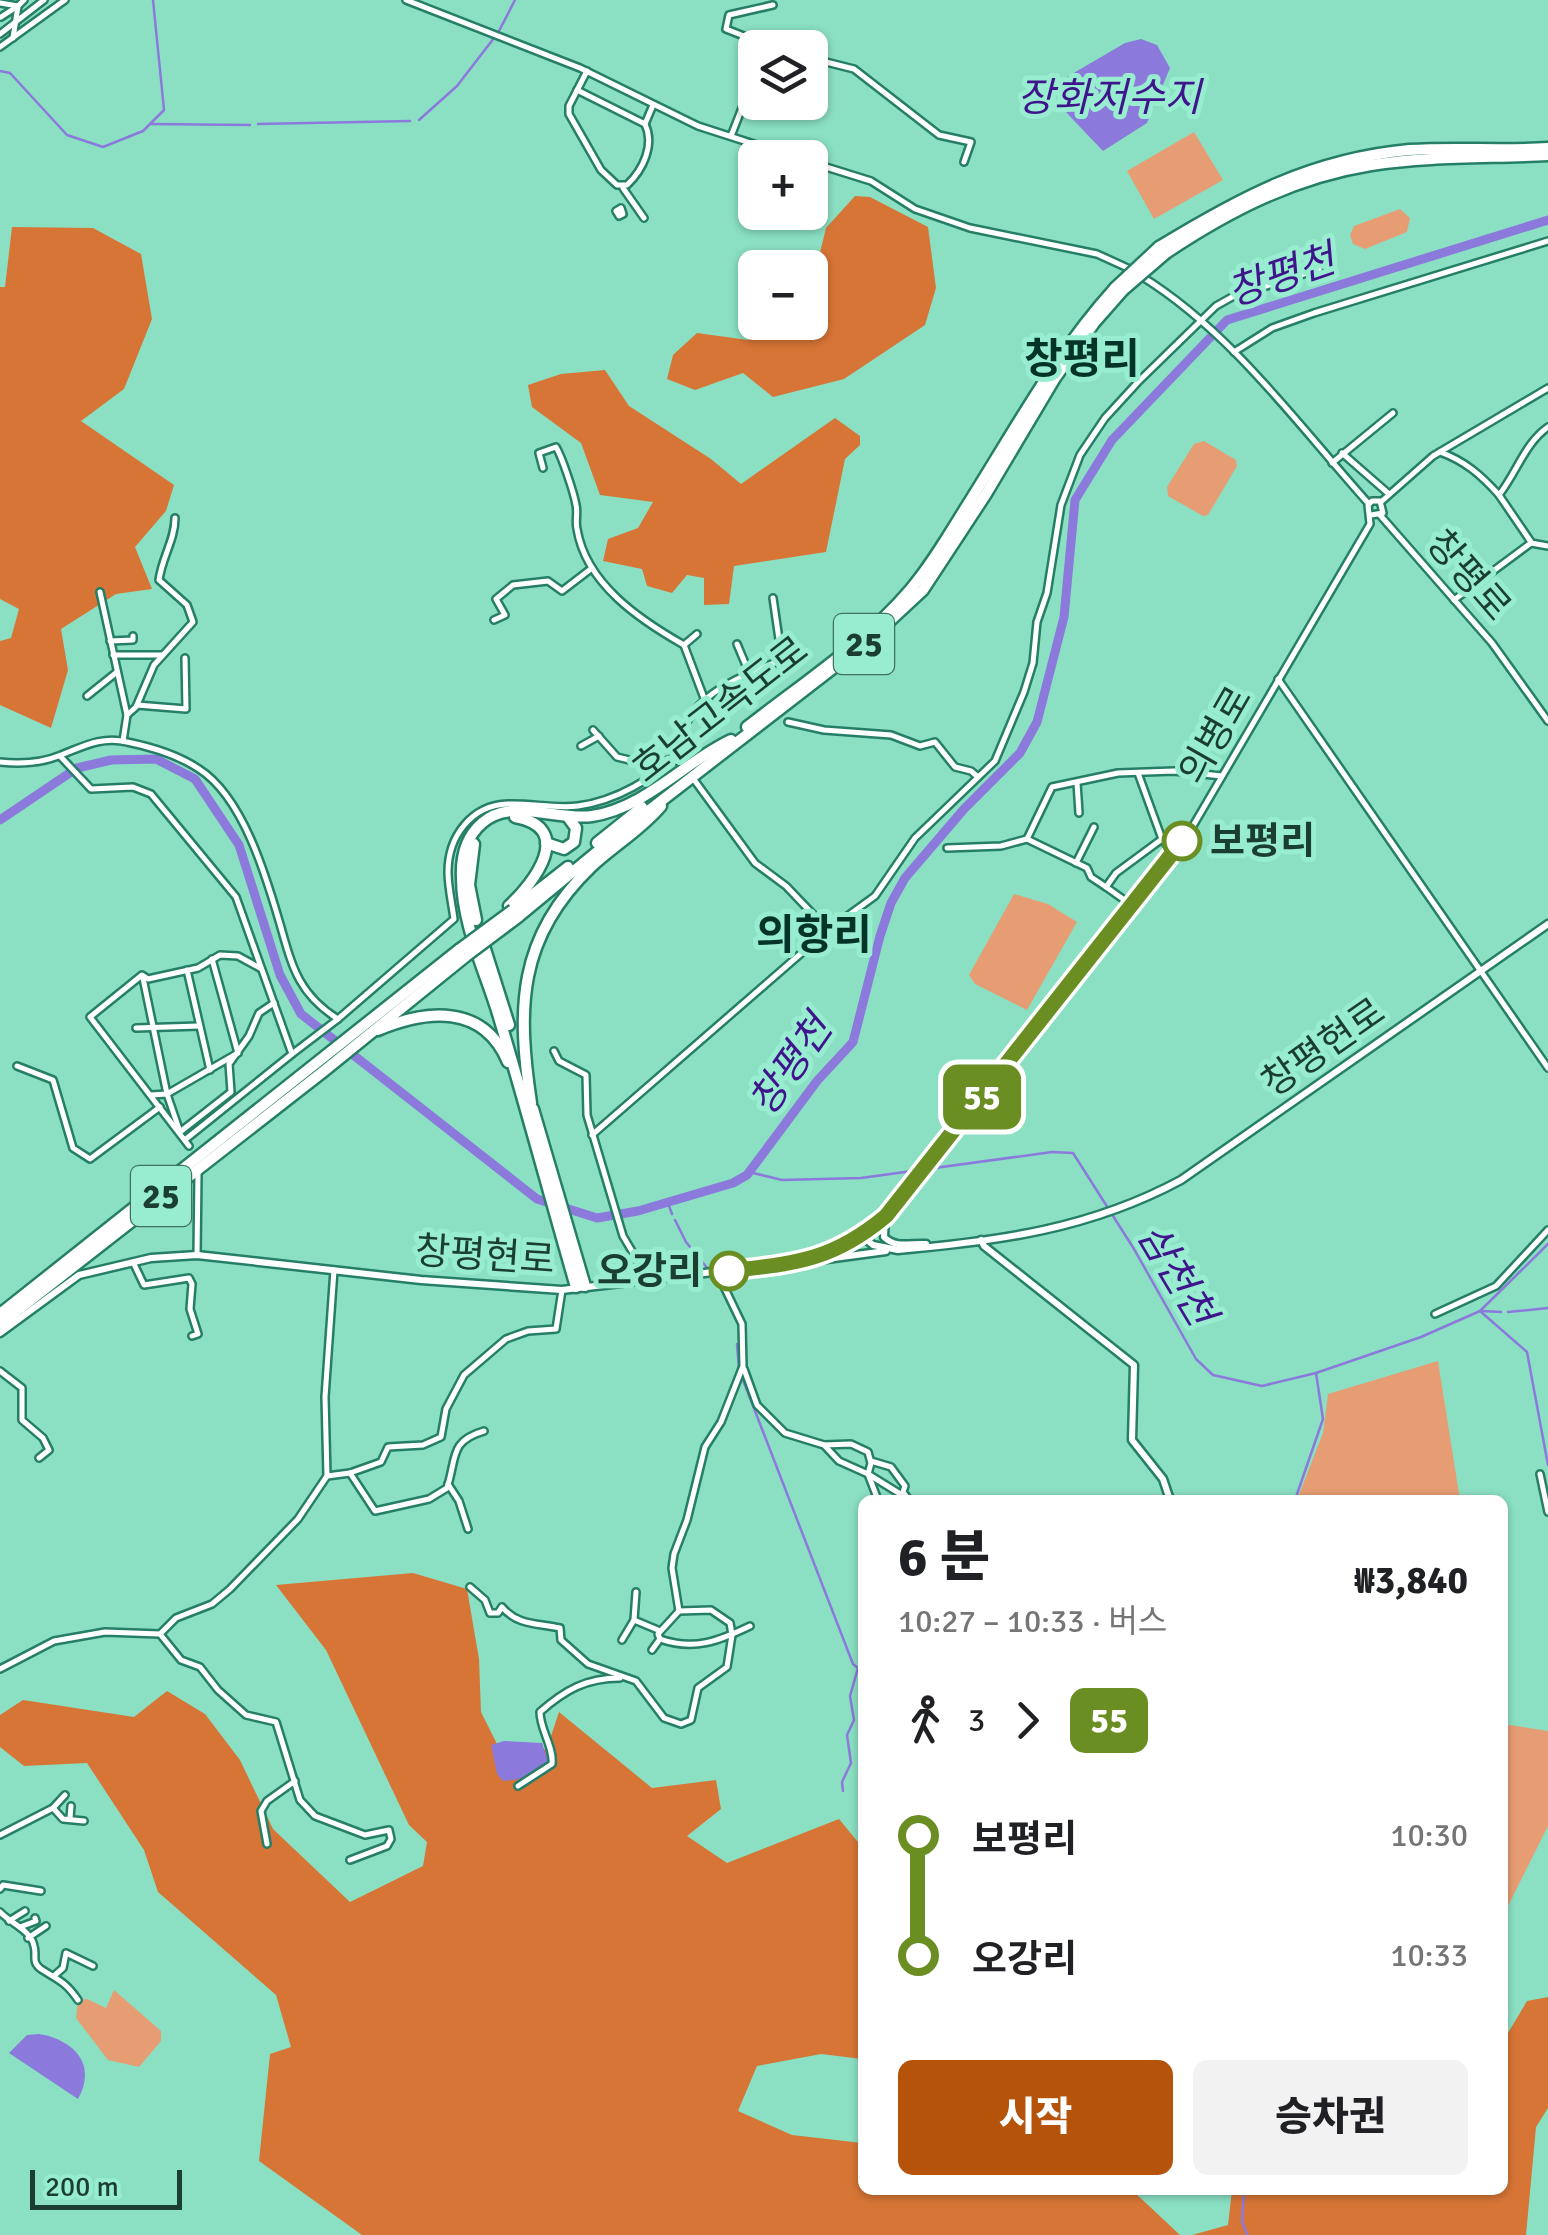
<!DOCTYPE html>
<html lang="ko">
<head>
<meta charset="utf-8">
<style>
  :root { --surface:#fff; --page:#f2f2f2; --text:#202124; --muted:#757577; --accent:#b45309 }
  body { margin:0; font-family:Signika,"Noto Sans KR",sans-serif; background:var(--page); color:var(--text); height:100vh; display:flex; flex-direction:column; font-size:38px; white-space:nowrap }
  * { box-sizing:border-box; margin:0 }
  p { font-size:32px; color:var(--muted) }
  .icon { flex:none; width:55px; height:55px; fill:none; stroke:currentColor; stroke-width:2; stroke-linecap:round; stroke-linejoin:round }
  .map { position:relative; flex:1; overflow:hidden }
  .sheet { position:absolute; left:858px; top:1495px; width:650px; height:700px; display:flex; flex-direction:column; background:var(--surface); border-radius:15px; box-shadow:0 2px 8px #0004 }
  .sheet>* { flex:none }
  .badge { padding:0 20px; border-radius:15px; font-size:35px; line-height:65px }
  .buttons { position:absolute; left:738px; top:30px; display:grid; gap:20px }
  .buttons a { display:grid; place-items:center; width:90px; height:90px; border-radius:15px; background:var(--surface); box-shadow:0 2px 8px #0004; font-size:50px }
  .scale { position:absolute; left:30px; bottom:25px; width:152px; box-sizing:border-box; padding-left:10px; border:5px solid #1b3e33; border-top:0; font-size:28px; line-height:35px; white-space:nowrap; color:#1b3e33; -webkit-text-stroke:8px #98edd0; paint-order:stroke }
  .map>.badge { position:absolute; translate:-50% -50%; box-shadow:0 0 0 5px #fff }
  .legs { display:flex; align-items:center; gap:15px; height:110px; padding:0 40px; font-size:32px }
  .legs p { margin-inline-start:auto }
  .head { display:flex; align-items:center; justify-content:space-between; height:170px; padding:0 40px }
  h1 { font-size:55px; font-weight:800; line-height:75px }
  .button { display:flex; gap:20px; margin-top:auto; padding:20px 40px }
  .button a { flex:1; height:115px; border-radius:15px; background:var(--accent); color:#fff; font-size:40px; font-weight:800; line-height:115px; text-align:center }
  .button a+a { background:var(--page); color:var(--text) }
  ul { padding:0 40px; list-style:none }
  li { display:flex; align-items:center; gap:35px; height:120px; font-size:38px }
  li i { display:grid; place-items:center; width:15px; height:100%; margin:0 12px; background:currentColor }
  li i::after { content:''; width:25px; height:25px; margin:-12px; border:8px solid; border-radius:50%; background:var(--surface) }
  li p { margin-inline-start:auto }
  li:first-child i { background:linear-gradient(#0000 50%,currentColor 0) }
  li:last-child i { background:linear-gradient(currentColor 50%,#0000 0) }
  .map>svg:first-child { display:block }
</style>
</head>
<body>
<div class="map">
<svg width="1548" height="2235" viewBox="0 0 1548 2235">
  <rect width="100%" height="100%" fill="#8be0c3"/>
  <g fill="#e69d73">
    <path d="M 1194,132 L 1223,180 L 1154,219 L 1127,171 Z"/>
    <path d="M 1400,209 L 1410,218 L 1407,232 L 1365,249 L 1353,244 L 1350,235 L 1354,226 Z"/>
    <path d="M 1204,441 L 1236,460 L 1237,466 L 1208,515 L 1203,516 L 1168,496 L 1167,487 L 1194,444 Z"/>
    <path d="M 1014,894 L 1048,904 L 1077,922 L 1027,1010 L 975,984 L 969,975 Z"/>
    <path d="M 1438,1361 L 1460,1500 L 1297,1500 L 1323,1433 L 1328,1394 Z"/>
    <path d="M 1503,1724 L 1548,1731 L 1548,1826 L 1503,1916 Z"/>
    <path d="M 114,1990 L 161,2031 L 161,2041 L 139,2067 L 108,2060 L 76,2018 L 78,2000 L 87,1999 L 106,2008 Z"/>
  </g>
  <g fill="#d77536">
    <path d="M 855,196 L 870,197 L 928,227 L 936,288 L 925,325 L 844,379 L 773,397 L 743,373 L 695,390 L 667,379 L 673,355 L 697,333 L 748,340 L 779,323 L 810,322 L 810,281 L 816,269 L 826,228 Z"/>
    <path d="M 12,227 L 93,228 L 141,254 L 152,319 L 124,389 L 81,421 L 174,485 L 166,511 L 135,547 L 152,589 L 116,594 L 61,629 L 68,670 L 51,728 L 0,705 L 0,641 L 11,638 L 19,609 L 0,599 L 0,287 L 5,287 Z"/>
    <path d="M 605,370 L 629,406 L 711,459 L 741,484 L 835,418 L 860,436 L 860,445 L 845,459 L 826,552 L 734,566 L 729,604 L 704,605 L 704,578 L 687,575 L 672,593 L 647,586 L 642,569 L 603,561 L 608,539 L 638,528 L 653,502 L 600,495 L 581,443 L 532,407 L 528,385 L 561,374 Z"/>
    <path d="M 413,1573 L 467,1589 L 479,1659 L 481,1712 L 510,1770 L 547,1748 L 559,1712 L 652,1788 L 716,1780 L 721,1809 L 687,1836 L 727,1863 L 839,1819 L 862,1847 L 862,2059 L 821,2054 L 757,2066 L 738,2111 L 792,2135 L 862,2143 L 862,2190 L 1132,2190 L 1180,2235 L 362,2235 L 259,2161 L 270,2054 L 291,2047 L 276,1995 L 158,1892 L 144,1850 L 87,1763 L 24,1766 L 0,1747 L 0,1715 L 23,1700 L 134,1717 L 167,1691 L 205,1714 L 240,1760 L 273,1829 L 350,1902 L 423,1866 L 427,1842 L 409,1825 L 326,1650 L 276,1585 Z"/>
    <path d="M 1548,1997 L 1548,2108 L 1536,2127 L 1526,2235 L 1192,2235 L 1228,2225 L 1232,2190 L 1502,2190 L 1503,2051 L 1508,2033 L 1527,2001 Z"/>
  </g>
  <g fill="#8b79db">
    <path d="M 1141,39 L 1157,45 L 1170,68 L 1147,123 L 1103,151 L 1061,107 L 1060,81 L 1125,43 Z"/>
    <path d="M 504,1741 L 542,1743 L 548,1761 L 520,1779 L 503,1781 L 497,1774 L 491,1745 Z"/>
    <path d="M 39,2034 C 75,2040 97,2065 78,2099 L 9,2053 L 27,2035 Z"/>
  </g>
  <g fill="none" stroke-linecap="round" stroke-linejoin="round">
    <g stroke="#8b79db" stroke-width="2.5">
      <path d="M 499,31 L 515,0"/>
      <path d="M 0,71 L 10,73 L 67,135 L 103,147 L 143,131 L 164,110 L 153,0"/>
      <path d="M 419,120 L 457,86 L 494,38"/>
      <path d="M 151,124 L 250,125"/>
      <path d="M 258,124 L 410,121"/>
      <path d="M 749,1172 L 782,1180 L 861,1178 L 1052,1152 L 1073,1153 L 1134,1249 L 1196,1359 L 1213,1375 L 1262,1386 L 1316,1373 L 1421,1337 L 1480,1311 L 1548,1244"/>
      <path d="M 668,1203 L 672,1214"/>
      <path d="M 675,1220 L 686,1242 L 708,1269"/>
      <path d="M 1480,1311 L 1527,1352 L 1548,1465"/>
      <path d="M 1482,1311 L 1501,1312"/>
      <path d="M 1508,1312 L 1548,1308"/>
      <path d="M 737,1344 L 739,1369"/>
      <path d="M 743,1380 L 853,1664 L 858,1668 L 850,1696 L 854,1720 L 847,1735 L 851,1763 L 842,1782 L 843,1791"/>
      <path d="M 1295,1500 L 1323,1419 L 1316,1373"/>
      <path d="M 1244,2190 L 1242,2221 L 1247,2235"/>
    </g>
    <path stroke="#8b79db" stroke-width="9" d="M 0,820 L 77,768 L 111,760 L 156,759 L 195,779 L 239,845 L 280,975 L 301,1014 L 537,1199 L 597,1218 L 638,1211 L 733,1183 L 747,1175 L 817,1081 L 853,1042 L 880,936 L 891,903 L 905,878 L 964,809 L 1020,753 L 1037,722 L 1064,617 L 1075,500 L 1112,440 L 1227,320 L 1548,220"/>
    <defs>
      <g id="street">
        <path d="M 406,0 L 580,68 L 698,126 L 797,158"/>
        <path d="M 0,3 L 18,6"/>
        <path d="M 1,17 L 18,6"/>
        <path d="M 0,34 L 44,0"/>
        <path d="M 13,38 L 18,6 L 24,0"/>
        <path d="M 767,45 L 726,29 L 729,15 L 773,5"/>
        <path d="M 0,47 L 65,0"/>
        <path d="M 766,48 L 785,48"/>
        <path d="M 810,58 L 854,69 L 939,135 L 971,142 L 964,162"/>
        <path d="M 587,71 L 569,106 L 569,114 L 601,170 L 617,185 L 627,185 C 643,170 655,145 645,124"/>
        <path d="M 577,90 L 645,124 L 653,105"/>
        <path d="M 731,136 L 755,75"/>
        <path d="M 810,162 L 871,181 L 915,209 L 970,228 L 1097,254 L 1132,270"/>
        <path d="M 623,188 L 644,218"/>
        <path d="M 621,208 L 623,214 L 619,216 L 616,211 Z"/>
        <path d="M 1141,276 C 1232,332 1298,425 1369,504"/>
        <path d="M 1234,352 L 1272,328 L 1314,313 L 1548,241"/>
        <path d="M 1440,452 C 1465,461 1481,475 1499,495 C 1517,472 1525,443 1548,427"/>
        <path d="M 1342,453 L 1389,494"/>
        <path d="M 1332,463 L 1393,413"/>
        <path d="M 543,468 L 539,453 L 556,447 C 562,457 574,493 576,505 C 578,513 575,521 577,529 C 586,584 640,620 684,645"/>
        <path d="M 1499,495 L 1531,542"/>
        <path d="M 1382,501 L 1433,456 L 1548,388"/>
        <path d="M 1380,515 L 1492,643 L 1548,721"/>
        <path d="M 100,592 L 127,715 L 123,741"/>
        <path d="M 773,598 L 782,660"/>
        <path d="M 1454,600 L 1531,543 L 1548,546"/>
        <path d="M 494,620 L 505,615 L 496,599 L 513,585 L 548,581 L 562,591 L 592,568"/>
        <path d="M 697,634 L 684,645 L 704,698"/>
        <path d="M 110,641 L 133,640 L 133,636"/>
        <path d="M 737,644 L 750,675"/>
        <path d="M 113,655 L 162,655"/>
        <path d="M 1278,679 L 1548,1068"/>
        <path d="M 87,696 L 117,672"/>
        <path d="M 137,705 L 186,709 L 185,658"/>
        <path d="M 127,715 L 136,707 L 154,665 L 193,622 L 187,605 L 159,580 C 162,557 175,540 175,518"/>
        <path d="M 788,722 L 824,730 L 891,735 L 920,746 L 935,742 L 955,767 L 971,771 L 978,777"/>
        <path d="M 593,730 L 617,757 L 650,765 L 672,759 L 679,762"/>
        <path d="M 581,746 L 599,736"/>
        <path d="M 60,756 L 91,789 L 133,787 L 151,794 L 236,897 L 292,1054 L 186,1139"/>
        <path d="M 0,762 C 20,764 42,763 61,755 C 84,746 102,736 127,742 C 152,747 178,755 199,769 C 243,797 266,876 280,924 C 292,966 298,994 338,1019"/>
        <path d="M 1138,773 L 1162,839 L 1172,852"/>
        <path d="M 695,781 L 755,863 L 786,886 L 828,930"/>
        <path d="M 1077,783 L 1079,813"/>
        <path d="M 1027,839 L 1052,787 L 1118,773 L 1174,771 L 1222,776"/>
        <path d="M 947,848 L 1001,846 L 1027,839 L 1087,868 L 1091,877 L 1106,887"/>
        <path d="M 1076,863 L 1094,827"/>
        <path d="M 1130,904 L 1106,887 L 1116,873 L 1162,839"/>
        <path d="M 187,970 L 210,1070"/>
        <path d="M 143,978 L 167,1094 L 180,1132 L 231,1092 L 229,1064 L 249,1036 L 259,1013 L 274,1003"/>
        <path d="M 136,1028 L 199,1026"/>
        <path d="M 554,1051 L 559,1061 L 586,1075 L 587,1115 L 623,1236 L 649,1280"/>
        <path d="M 292,1054 L 338,1019 L 454,919 C 452,904 448,887 448,872 C 448,837 471,805 508,804 C 531,803 555,809 578,806 C 615,801 655,779 679,751 C 682,690 754,673 801,652"/>
        <path d="M 17,1066 L 53,1080 L 73,1148 L 90,1159 L 160,1107"/>
        <path d="M 151,1095 L 167,1094 L 238,1053 L 212,959"/>
        <path d="M 592,1135 L 828,930 L 875,896 L 915,838 L 995,761 L 1024,692 L 1033,663 L 1037,622 L 1047,593 L 1061,505 L 1080,455 L 1105,418 L 1138,382 L 1216,306 L 1232,297 L 1319,269"/>
        <path d="M 189,1146 L 90,1017 L 142,975 L 148,979 L 198,968 L 220,955 L 238,956 L 260,968"/>
        <path d="M 862,1236 L 907,1192 L 1190,831 L 1370,524 L 1368,505 L 1372,501 L 1380,501 L 1383,513 L 1371,515"/>
        <path d="M 197,1255 L 198,1174"/>
        <path d="M 133,1262 L 144,1285 L 189,1278 L 192,1284 L 190,1309 L 198,1334 L 192,1336"/>
        <path d="M 1435,1314 L 1496,1286 L 1548,1230"/>
        <path d="M 744,1369 L 757,1405 L 785,1433 L 824,1445 L 839,1461 L 868,1474 L 910,1500"/>
        <path d="M 0,1371 L 22,1388 L 22,1420 L 43,1438 L 49,1450 L 39,1458"/>
        <path d="M 824,1445 L 851,1444 L 868,1452 L 871,1463 L 868,1474 L 878,1500"/>
        <path d="M 871,1461 L 891,1467 L 905,1486 L 903,1492 L 907,1497"/>
        <path d="M 350,1473 L 375,1511 L 429,1499 L 447,1488 C 457,1458 449,1441 484,1431"/>
        <path d="M 1540,1474 L 1548,1512"/>
        <path d="M 327,1476 L 350,1473 L 381,1462 L 388,1447 L 423,1445 L 441,1437 L 446,1409 L 464,1375 L 506,1339 L 528,1331 L 556,1329 L 562,1290"/>
        <path d="M 448,1484 L 459,1501 L 468,1529"/>
        <path d="M 470,1587 L 485,1600 L 490,1613 L 498,1613 L 502,1607 C 518,1626 538,1623 560,1628 L 561,1640 L 588,1664 L 636,1681 L 664,1718 L 681,1724 L 691,1720 L 698,1688 L 727,1667 L 732,1635 L 730,1623 L 711,1610 L 679,1611 L 672,1568 L 674,1554 L 687,1520 L 705,1447 L 721,1422 L 743,1366 L 742,1324 L 717,1272"/>
        <path d="M 636,1592 L 634,1620 L 658,1630"/>
        <path d="M 679,1611 L 658,1634 L 660,1639 C 694,1651 719,1641 750,1626"/>
        <path d="M 160,1634 L 181,1660 L 200,1667 L 218,1690 L 246,1715 L 276,1722 L 300,1800 L 315,1816 L 365,1835 L 389,1830 L 391,1839 L 387,1846 L 350,1860"/>
        <path d="M 622,1640 L 634,1620"/>
        <path d="M 652,1650 L 660,1639"/>
        <path d="M 0,1669 L 54,1641 L 105,1632 L 160,1634 L 176,1618 L 212,1604 L 230,1589 L 298,1519 L 327,1476 L 325,1397 L 334,1270"/>
        <path d="M 518,1786 L 552,1764 C 554,1747 540,1730 540,1712 C 565,1690 586,1678 620,1678"/>
        <path d="M 53,1808 L 63,1819 L 84,1821"/>
        <path d="M 70,1818 L 71,1806"/>
        <path d="M 0,1835 L 53,1808 L 65,1795"/>
        <path d="M 267,1844 L 261,1811 L 267,1801 L 295,1781"/>
        <path d="M 0,1889 L 3,1885 L 41,1891"/>
        <path d="M 0,1912 C 10,1923 31,1930 34,1946 C 37,1955 31,1962 41,1969 C 58,1980 65,1981 78,2000"/>
        <path d="M 9,1921 L 25,1911"/>
        <path d="M 20,1927 L 36,1921 L 35,1918"/>
        <path d="M 28,1938 L 46,1926"/>
        <path d="M 55,1975 L 63,1968 L 66,1953 L 93,1966"/>
      </g>
      <g id="secondary">
        <path d="M 885,1215 L 884,1237 C 896,1249 910,1243 926,1244"/>
        <path d="M 981,1240 L 984,1246 L 1134,1365 L 1132,1440 L 1163,1479 L 1170,1500"/>
        <path d="M 819,1260 L 886,1251"/>
        <path d="M 0,1333 L 79,1275 L 151,1258 L 197,1255 L 421,1280 L 562,1290 L 813,1260 L 862,1236 L 873,1245 L 898,1250 C 999,1241 1090,1229 1181,1180 L 1548,924"/>
      </g>
      <g id="highway">
        <path d="M 1159,247 C 1241,197 1312,159 1409,150 C 1455,147 1502,151 1548,148"/>
        <path d="M 1166,253 C 1229,211 1295,177 1371,165 C 1429,156 1489,158 1548,155"/>
        <path d="M 747,727 C 802,684 865,643 910,590 C 933,563 951,531 970,501 C 1016,428 1057,352 1115,288"/>
        <path d="M 546,843 L 564,849 L 574,842 L 576,828 L 568,817"/>
        <path d="M 597,843 L 642,807"/>
        <path d="M 474,844 L 469,885 L 476,920"/>
        <path d="M 509,906 C 534,883 576,828 515,817"/>
        <path d="M 513,910 L 568,867"/>
        <path d="M 518,917 L 621,832 L 868,641 L 923,590 L 986,494 L 1055,378 L 1094,323 L 1123,290"/>
        <path d="M 484,946 L 509,1025"/>
        <path d="M 378,1030 C 426,1010 483,1003 508,1062"/>
        <path d="M 531,1103 C 517,1009 517,938 591,867 C 613,846 641,830 661,806"/>
        <path d="M 533,1109 L 585,1286"/>
        <path d="M 576,1287 C 550,1197 526,1107 499,1017 C 486,973 462,925 462,878 C 461,858 466,837 482,823 C 511,797 557,821 592,816 C 645,808 684,762 731,740"/>
        <path d="M 0,1314 L 460,949"/>
        <path d="M 0,1324 L 324,1071 L 466,956"/>
      </g>
    </defs>
    <use href="#street" stroke="#257f66" stroke-width="10"/>
    <use href="#secondary" stroke="#257f66" stroke-width="11"/>
    <use href="#highway" stroke="#257f66" stroke-width="15"/>
    <use href="#street" stroke="#fff" stroke-width="5"/>
    <use href="#secondary" stroke="#fff" stroke-width="6"/>
    <use href="#highway" stroke="#fff" stroke-width="10"/>
    <defs>
      <g id="highway-bridge">
        <path d="M 1115,288 L 1159,247"/>
        <path d="M 1123,290 L 1166,253"/>
        <path d="M 460,949 L 513,910"/>
        <path d="M 466,956 L 518,917"/>
      </g>
    </defs>
    <use href="#highway-bridge" stroke="#257f66" stroke-width="15" stroke-linecap="butt"/>
    <use href="#highway-bridge" stroke="#fff" stroke-width="10"/>
  </g>
  <g fill="none" stroke-linecap="round" stroke-linejoin="round">
    <defs>
      <path id="line-1" d="M 729,1271 C 796,1263 832,1261 886,1216 L 1182,841"/>
    </defs>
    <use href="#line-1" stroke="#fff" stroke-width="22"/>
    <use href="#line-1" stroke="#6b8e23" stroke-width="15"/>
  </g>
  <g fill="#fff" stroke="#6b8e23" stroke-width="5">
    <circle cx="1182" cy="841" r="18"/>
    <circle cx="729" cy="1271" r="18"/>
  </g>
  <g text-anchor="middle" stroke-width="10" stroke-linejoin="round" paint-order="stroke">
    <g fill="#98edd0" stroke="#407262" stroke-width="2.5">
      <rect x="834" y="614" width="60" height="60" rx="8"/>
      <rect x="131" y="1166" width="60" height="60" rx="8"/>
    </g>
    <g font-size="35" font-weight="bold" fill="#1b3e33">
      <text x="864" y="656">25</text>
      <text x="161" y="1208">25</text>
    </g>
    <g font-size="38" fill="#1b3e33" stroke="#98edd0">
      <text transform="translate(1469 575) rotate(49)" y="13">창평로</text>
      <text transform="translate(720 709) rotate(-38)" y="13">호남고속도로</text>
      <text transform="translate(1215 735) rotate(-60)" y="13">의병로</text>
      <text transform="translate(1323 1047) rotate(-35)" y="13">창평현로</text>
      <text transform="translate(485 1255) rotate(4)" y="13">창평현로</text>
    </g>
    <g font-size="38" font-weight="bold" fill="#1b3e33" stroke="#98edd0" text-anchor="start">
      <text x="1210" y="854">보평리</text>
      <text x="702" y="1284" text-anchor="end">오강리</text>
    </g>
    <g font-size="40" font-style="italic" fill="#3f158b" stroke="#98edd0">
      <text x="1109" y="111">장화저수지</text>
      <text transform="translate(1281 275) rotate(-19)" y="14">창평천</text>
      <text transform="translate(790 1065) rotate(-55)" y="14">창평천</text>
      <text transform="translate(1177 1274) rotate(59)" y="14">삼천천</text>
    </g>
    <g font-size="42" font-weight="bold" fill="#033427" stroke="#98edd0">
      <text x="1082" y="373">창평리</text>
      <text x="814" y="949">의항리</text>
    </g>
  </g>
</svg>
<div class="buttons">
<a><svg class="icon" aria-label="layers" viewBox="0 0 24 24"><path d="M12 4l9 5-9 5-9-5zM3 14l9 5 9-5"/></svg></a>
<a>+</a>
<a>−</a>
</div>
<div class="scale">200 m</div>
<b class="badge" style="left:982px;top:1097px;background:#6b8e23;color:#fff">55</b>
<section class="sheet">
<div class="head"><div><h1>6 분</h1><p>10:27 – 10:33 · 버스</p></div><b>₩3,840</b></div>
<div class="legs"><svg class="icon" aria-label="walk" viewBox="0 0 24 24"><circle cx="13" cy="4" r="2"/><path d="M13 8l-2 6 4 7M11 14l-3 7M7 12l3-4h3l4 4"/></svg>3<svg class="icon" aria-label="forward" viewBox="0 0 24 24"><path d="M9 5l7 7-7 7"/></svg><b class="badge" style="background:#6b8e23;color:#fff">55</b></div>
<ul>
<li><i style="color:#6b8e23"></i><b>보평리</b><p>10:30</p></li>
<li><i style="color:#6b8e23"></i><b>오강리</b><p>10:33</p></li>
</ul>
<div class="button"><a>시작</a><a>승차권</a></div>
</section>
</div>
</body>
</html>
